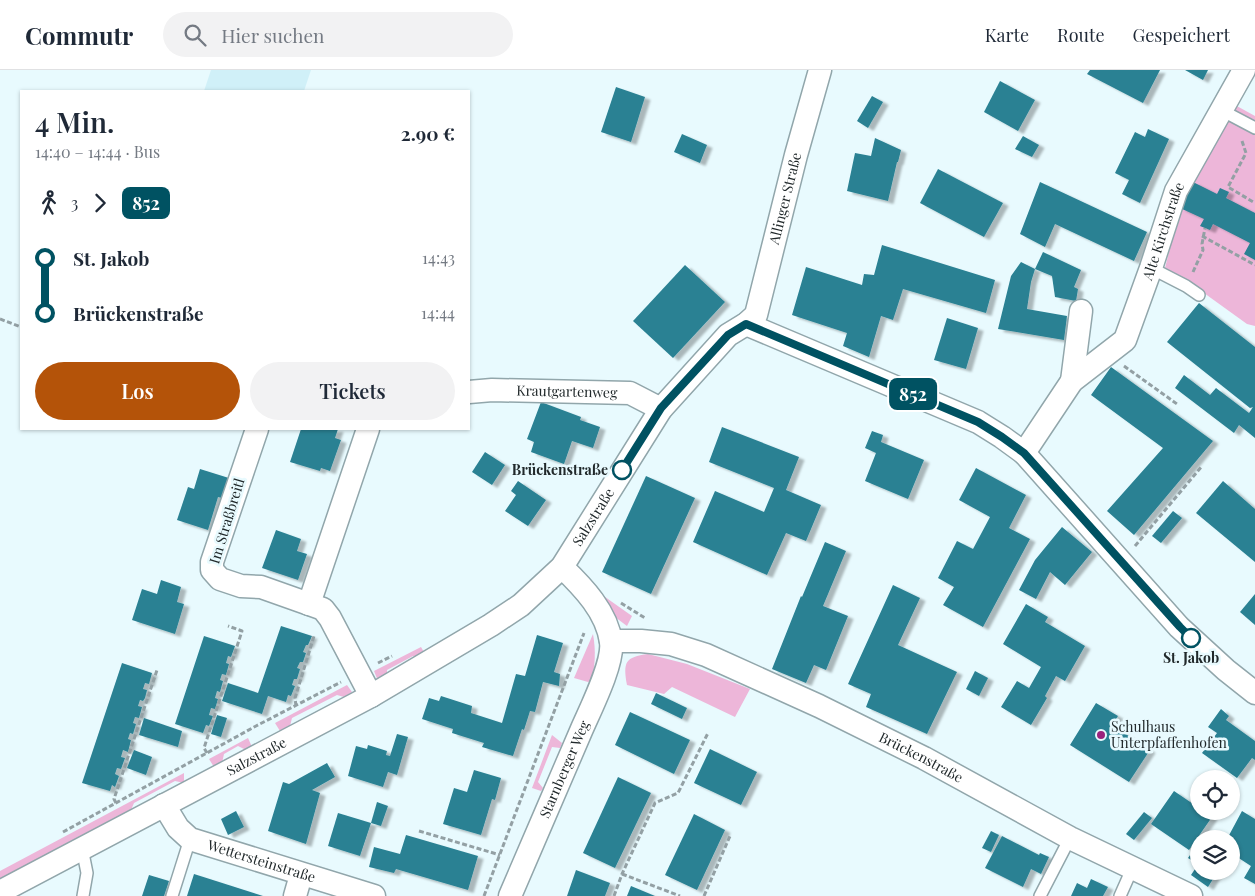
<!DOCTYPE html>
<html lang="de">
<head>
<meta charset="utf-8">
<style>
  :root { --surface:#fff; --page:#f2f2f3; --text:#1f2937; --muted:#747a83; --line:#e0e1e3; --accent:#b45309 }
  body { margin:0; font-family:"Playfair Display",serif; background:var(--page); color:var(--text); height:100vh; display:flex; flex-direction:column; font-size:19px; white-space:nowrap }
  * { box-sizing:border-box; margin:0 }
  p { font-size:16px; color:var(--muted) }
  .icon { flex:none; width:28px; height:28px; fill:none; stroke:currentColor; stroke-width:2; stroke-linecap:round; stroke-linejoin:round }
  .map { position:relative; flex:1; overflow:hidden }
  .side { position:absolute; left:20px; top:20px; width:450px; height:340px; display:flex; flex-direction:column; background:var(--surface); border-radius:0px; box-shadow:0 1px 4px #0004 }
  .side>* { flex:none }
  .badge { padding:0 10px; border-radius:8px; font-size:18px; line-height:32px }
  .tools { position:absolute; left:1190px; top:700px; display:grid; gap:10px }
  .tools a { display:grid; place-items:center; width:50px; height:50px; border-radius:50%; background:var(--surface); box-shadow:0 1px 4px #0004; font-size:25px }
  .map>.badge { position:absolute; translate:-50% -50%; box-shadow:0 0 0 2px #fff }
  .legs { display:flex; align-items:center; gap:8px; height:55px; padding:0 15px; font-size:16px }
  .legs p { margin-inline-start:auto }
  .overview { display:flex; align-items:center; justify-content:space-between; height:85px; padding:0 15px }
  h1 { font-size:28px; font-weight:600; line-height:38px }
  .primary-button { display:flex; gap:10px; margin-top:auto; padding:10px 15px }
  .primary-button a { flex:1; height:58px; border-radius:30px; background:var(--accent); color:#fff; font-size:20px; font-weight:600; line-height:58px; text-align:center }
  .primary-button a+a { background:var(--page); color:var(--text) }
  ul { padding:0 15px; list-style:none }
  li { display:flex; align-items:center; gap:18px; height:55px; font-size:19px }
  li i { display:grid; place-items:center; width:8px; height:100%; margin:0 6px; background:currentColor }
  li i::after { content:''; width:12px; height:12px; margin:-6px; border:4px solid; border-radius:50%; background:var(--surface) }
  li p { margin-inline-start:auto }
  li:first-child i { background:linear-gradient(#0000 50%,currentColor 0) }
  li:last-child i { background:linear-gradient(currentColor 50%,#0000 0) }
  header { display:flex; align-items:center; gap:30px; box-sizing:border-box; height:70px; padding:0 25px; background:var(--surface); border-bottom:1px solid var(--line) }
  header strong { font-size:24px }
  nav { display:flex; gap:28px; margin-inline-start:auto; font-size:18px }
  .search { width:350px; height:45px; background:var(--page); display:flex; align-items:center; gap:12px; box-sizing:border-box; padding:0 18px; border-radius:28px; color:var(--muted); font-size:19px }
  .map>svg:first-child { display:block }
</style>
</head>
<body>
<header>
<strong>Commutr</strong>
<div class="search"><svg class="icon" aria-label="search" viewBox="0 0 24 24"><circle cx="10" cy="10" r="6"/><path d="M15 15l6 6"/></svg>Hier suchen</div>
<nav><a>Karte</a><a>Route</a><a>Gespeichert</a></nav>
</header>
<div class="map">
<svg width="1255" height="826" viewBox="0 0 1255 826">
  <defs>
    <filter id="shadow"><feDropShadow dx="5.5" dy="3" stdDeviation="1" flood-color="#0004"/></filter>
  </defs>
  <rect width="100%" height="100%" fill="#e8fafe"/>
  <path fill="#d0f0f8" d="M 211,0 L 311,0 L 304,21 L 204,21 Z"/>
  <g fill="#edb6d9">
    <path d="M 1235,35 L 1255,46 L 1255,256 L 1247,254 L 1204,223 L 1165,198 L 1180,138 Z"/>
    <path d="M 598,522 L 632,546 L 627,556 L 615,547 Z"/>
    <path d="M 593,564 C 596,581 595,594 592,610 L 588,612 L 574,608 Z"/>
    <path d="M 421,577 L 425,584 L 417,589 L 413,586 L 387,600 L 387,607 L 378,611 L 374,601 Z"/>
    <path d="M 648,584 L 687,594 L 750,619 L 735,647 L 672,617 L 664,624 L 627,615 C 623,592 625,587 648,584 Z"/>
    <path d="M 347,615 L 352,622 L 344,627 L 337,625 L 292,648 L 290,656 L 280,661 L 275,653 Z"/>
    <path d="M 552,665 L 562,673 L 560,678 L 552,677 L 538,712 L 543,718 L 541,721 L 532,718 Z"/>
    <path d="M 248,668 L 252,677 L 246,680 L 238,676 L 224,684 L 222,693 L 214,697 L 209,689 Z"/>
    <path d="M 184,703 L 184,713 L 175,711 L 134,733 L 131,740 L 0,811 L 0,801 Z"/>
  </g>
  <g fill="#298193" filter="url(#shadow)">
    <path d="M 1090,0 L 1160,0 L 1143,33 L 1087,4 Z"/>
    <path d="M 1185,0 L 1208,0 L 1203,10 Z"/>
    <path d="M 1000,11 L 1035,30 L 1018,61 L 984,42 Z"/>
    <path d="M 616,17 L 645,27 L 631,72 L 601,62 Z"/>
    <path d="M 872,26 L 883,32 L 868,58 L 857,51 Z"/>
    <path d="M 1148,59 L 1169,69 L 1140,133 L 1122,124 L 1129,110 L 1115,103 L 1135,62 L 1145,67 Z"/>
    <path d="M 682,64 L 707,75 L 700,93 L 674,82 Z"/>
    <path d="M 1023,66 L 1039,75 L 1032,87 L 1015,79 Z"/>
    <path d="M 875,68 L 901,80 L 898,92 L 897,92 L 888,131 L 847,121 L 855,83 L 871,86 Z"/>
    <path d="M 938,99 L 1003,133 L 984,167 L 920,133 Z"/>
    <path d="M 1040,112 L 1147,162 L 1134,191 L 1055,154 L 1045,177 L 1020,164 Z"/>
    <path d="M 1193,112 L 1217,124 L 1220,118 L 1229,122 L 1226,128 L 1255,143 L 1255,190 L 1244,184 L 1250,173 L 1213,154 L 1210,160 L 1200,156 L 1204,149 L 1180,138 Z"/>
    <path d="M 882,175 L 995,210 L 986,243 L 903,219 L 893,250 L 881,246 L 869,287 L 843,276 L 847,263 L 792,245 L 806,197 L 862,215 L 864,204 L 874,205 Z"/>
    <path d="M 1043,182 L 1081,200 L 1074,217 L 1078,219 L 1076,231 L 1055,227 L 1052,206 L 1035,199 Z"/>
    <path d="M 1021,192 L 1035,199 L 1031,212 L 1027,239 L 1067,246 L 1064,270 L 998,259 L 1011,206 Z"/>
    <path d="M 685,195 L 725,232 L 673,288 L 633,251 Z"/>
    <path d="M 1199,233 L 1255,277 L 1255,368 L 1239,355 L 1234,363 L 1175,318 L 1184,305 L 1210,325 L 1216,318 L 1249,343 L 1253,337 L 1250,338 L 1167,272 Z"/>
    <path d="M 947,248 L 978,258 L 966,299 L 934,290 Z"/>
    <path d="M 1111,297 L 1213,371 L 1134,465 L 1107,441 L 1163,378 L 1091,325 Z"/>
    <path d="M 541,332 L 581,347 L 580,350 L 600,357 L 593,378 L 572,371 L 564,394 L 531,382 L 534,372 L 527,369 Z"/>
    <path d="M 722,357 L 799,387 L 786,420 L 821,435 L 806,471 L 786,463 L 767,505 L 693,472 L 715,421 L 764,442 L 774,418 L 709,392 Z"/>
    <path d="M 301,359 L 338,359 L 335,368 L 341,370 L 330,401 L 321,398 L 320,401 L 290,392 Z"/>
    <path d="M 872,361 L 883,365 L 881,372 L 924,390 L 908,429 L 865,411 L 876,383 L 865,378 Z"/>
    <path d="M 485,382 L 505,395 L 492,415 L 472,402 Z"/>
    <path d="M 976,398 L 1026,425 L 1009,458 L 1030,469 L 983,557 L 943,535 L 954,517 L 938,508 L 957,471 L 973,479 L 990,447 L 959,430 Z"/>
    <path d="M 200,399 L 232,409 L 226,429 L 218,427 L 208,460 L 177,450 L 188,417 L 194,419 Z"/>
    <path d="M 646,406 L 695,428 L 651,524 L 602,502 Z"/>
    <path d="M 518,411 L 546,430 L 528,456 L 505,441 L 516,425 L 511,421 Z"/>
    <path d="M 1223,411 L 1255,439 L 1255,492 L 1196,443 Z"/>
    <path d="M 1173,441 L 1182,448 L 1161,473 L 1152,466 Z"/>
    <path d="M 1062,457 L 1092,482 L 1065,515 L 1050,502 L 1036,529 L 1019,520 L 1035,490 Z"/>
    <path d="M 276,460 L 301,469 L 297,481 L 307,484 L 298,510 L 262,498 Z"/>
    <path d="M 825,472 L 846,481 L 823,536 L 848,546 L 826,600 L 814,595 L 806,613 L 772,599 L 801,526 L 802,527 Z"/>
    <path d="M 161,510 L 181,517 L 177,532 L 184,534 L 175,564 L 132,550 L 142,519 L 157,524 Z"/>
    <path d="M 893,515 L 920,528 L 898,575 L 957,602 L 927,664 L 866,637 L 871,624 L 848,614 Z"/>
    <path d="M 1255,524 L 1255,555 L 1240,542 Z"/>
    <path d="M 1026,534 L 1048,547 L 1045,552 L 1085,576 L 1065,611 L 1056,606 L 1045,626 L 1047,628 L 1031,655 L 1001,637 L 1017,611 L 1029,618 L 1041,597 L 1003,574 Z"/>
    <path d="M 281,556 L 312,566 L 308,575 L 306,575 L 303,582 L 306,583 L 303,592 L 300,592 L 297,598 L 300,599 L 297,609 L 294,609 L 292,615 L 295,616 L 291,626 L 288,625 L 286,632 L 268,626 L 262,644 L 222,631 L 228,613 L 258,623 Z"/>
    <path d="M 537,565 L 563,573 L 554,602 L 560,604 L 559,616 L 543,612 L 535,642 L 530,641 L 524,660 L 522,659 L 513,686 L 482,677 L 484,673 L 452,663 L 453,659 L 422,649 L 429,628 L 439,631 L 441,626 L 472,636 L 471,643 L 502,653 L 516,604 L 525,606 Z"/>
    <path d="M 204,566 L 235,576 L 231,587 L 228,586 L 226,593 L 229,594 L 226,605 L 222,604 L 220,610 L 223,611 L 220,622 L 217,621 L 215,628 L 218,629 L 215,639 L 211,638 L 209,645 L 213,646 L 209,656 L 206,655 L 203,663 L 175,654 Z"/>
    <path d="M 122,593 L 152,603 L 149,614 L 145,613 L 143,619 L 147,620 L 145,628 L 143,631 L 140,630 L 138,636 L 142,637 L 139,648 L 135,647 L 133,653 L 136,654 L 133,664 L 130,663 L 128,669 L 131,670 L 128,682 L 123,680 L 121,687 L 125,688 L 121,699 L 117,698 L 115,704 L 119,706 L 115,717 L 112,715 L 110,721 L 82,713 Z"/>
    <path d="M 975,601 L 988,608 L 979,626 L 966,619 Z"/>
    <path d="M 656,623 L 687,638 L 682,649 L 651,634 Z"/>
    <path d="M 1096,633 L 1118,646 L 1112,655 L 1150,680 L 1129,712 L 1070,675 Z"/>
    <path d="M 1221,639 L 1229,646 L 1226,650 L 1255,671 L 1255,690 L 1252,688 L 1237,708 L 1202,683 L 1217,663 L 1208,657 Z"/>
    <path d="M 630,642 L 690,670 L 674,704 L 615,675 Z"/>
    <path d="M 217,645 L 227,648 L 221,667 L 211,664 Z"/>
    <path d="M 144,648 L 182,661 L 178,677 L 139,665 Z"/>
    <path d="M 397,664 L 408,667 L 397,705 L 388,702 L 383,717 L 348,706 L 356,676 L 367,679 L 368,675 L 387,681 L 386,685 L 390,686 Z"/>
    <path d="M 710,679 L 757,702 L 741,735 L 694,713 Z"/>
    <path d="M 134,680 L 152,687 L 146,705 L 127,698 Z"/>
    <path d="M 327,693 L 335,707 L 312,720 L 320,723 L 306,774 L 268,761 L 283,712 L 289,714 Z"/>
    <path d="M 474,700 L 501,708 L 495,730 L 492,729 L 481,765 L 443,754 L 454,718 L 467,722 Z"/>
    <path d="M 618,707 L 651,723 L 615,798 L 583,783 Z"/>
    <path d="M 1174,721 L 1199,738 L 1199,741 L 1203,741 L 1212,747 L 1189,780 L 1151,754 Z"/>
    <path d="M 377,732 L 388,736 L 381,756 L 371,753 Z"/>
    <path d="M 236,741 L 244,757 L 228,765 L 221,749 Z"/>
    <path d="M 1242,741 L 1255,749 L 1255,814 L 1244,808 L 1251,796 L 1231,783 L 1231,769 L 1227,769 Z"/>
    <path d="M 1144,742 L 1152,748 L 1134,770 L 1126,764 Z"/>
    <path d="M 338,743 L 371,753 L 360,786 L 328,776 Z"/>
    <path d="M 694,744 L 725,760 L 697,820 L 665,805 Z"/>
    <path d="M 991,761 L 999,765 L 991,782 L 982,778 Z"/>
    <path d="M 406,765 L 478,786 L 468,820 L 396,799 L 394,803 L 369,797 L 374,777 L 400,784 Z"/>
    <path d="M 1002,766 L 1039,785 L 1040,783 L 1049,787 L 1041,804 L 1031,799 L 1023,817 L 985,798 Z"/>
    <path d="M 1199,772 L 1199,790 L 1196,793 L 1188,788 Z"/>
    <path d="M 1199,793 L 1199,801 L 1218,801 L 1208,817 L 1191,805 Z"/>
    <path d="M 576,800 L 610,813 L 605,826 L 567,826 Z"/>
    <path d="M 194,804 L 263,826 L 187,826 Z"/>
    <path d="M 149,805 L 169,811 L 164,826 L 142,826 Z"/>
    <path d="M 1091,809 L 1108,817 L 1103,826 L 1071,826 L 1077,813 L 1087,818 Z"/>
    <path d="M 631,816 L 655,826 L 627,826 Z"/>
  </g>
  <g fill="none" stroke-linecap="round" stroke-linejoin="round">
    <defs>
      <g id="lane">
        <path d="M 1221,40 L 1255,58"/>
        <path d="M 1151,198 L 1186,216 L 1199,225"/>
        <path d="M 82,778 L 87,803 L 83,826"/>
        <path d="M 172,826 L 190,769"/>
        <path d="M 1040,826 L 1070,768"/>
        <path d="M 1120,826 L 1132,799"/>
      </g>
      <g id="street">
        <path d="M 746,254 L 978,352 L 1002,367 L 1024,383 L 1179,557 L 1226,600 L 1255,623"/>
        <path d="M 1072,311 L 1081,241"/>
        <path id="s1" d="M 469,322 L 492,320 L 630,323 L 661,339"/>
        <path d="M 257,359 L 212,492 L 212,500 L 220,509 L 241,516 L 261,517 L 309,534 L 323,539 L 330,548 L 371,626"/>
        <path id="s2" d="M 1024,383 L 1072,311 L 1125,270 L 1151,198 L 1176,121 L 1244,0"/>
        <path d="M 309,534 L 368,359"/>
        <path id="s3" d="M 611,571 L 641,571 L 671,574 L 706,585 L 819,636 L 924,688 L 1070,768 L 1191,826"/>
        <path id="s4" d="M 164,735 L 178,758 L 190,769 L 374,826"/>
        <path id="s5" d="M 0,822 L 371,626 L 491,555 L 521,535 L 562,497 L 661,339 L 728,265 L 746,254 L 756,245 L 796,85 L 820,0"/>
        <path d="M 295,826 L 301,805"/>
        <path id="s6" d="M 510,826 C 534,771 557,716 581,661 C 590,640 614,593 611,572 C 607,542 583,517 562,497"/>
      </g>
    </defs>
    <use href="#lane" stroke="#91a6ab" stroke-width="14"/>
    <use href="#street" stroke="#91a6ab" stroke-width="25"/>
    <g stroke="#93a0a4" stroke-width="3" stroke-dasharray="5 2.5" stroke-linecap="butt">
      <path d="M 1242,71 L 1246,83 L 1228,117 L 1255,133"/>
      <path d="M 1202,166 L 1255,195"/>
      <path d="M 1193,202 L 1203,180 L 1202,174 L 1205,158"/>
      <path d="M 0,249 L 21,257"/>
      <path d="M 1124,296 L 1177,334"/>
      <path d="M 1135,476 L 1202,396"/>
      <path d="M 621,533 L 645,548"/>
      <path d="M 378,593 L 392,586"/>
      <path d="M 296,636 L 295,628 L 314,566"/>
      <path d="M 207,683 L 204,678 L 242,561 L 228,556"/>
      <path d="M 116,733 L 114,729 L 157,600"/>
      <path d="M 419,761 L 500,785"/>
      <path d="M 63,762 L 256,656 L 341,612"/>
      <path d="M 622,804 L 680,826"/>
      <path d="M 484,826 L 584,563"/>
      <path d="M 614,826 L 622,804 L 655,733 L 678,723 L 708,663"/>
      <path d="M 704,826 L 730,766"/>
    </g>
    <use href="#lane" stroke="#fff" stroke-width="11"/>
    <use href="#street" stroke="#fff" stroke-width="22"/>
  </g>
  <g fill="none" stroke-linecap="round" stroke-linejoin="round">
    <defs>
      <path id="line-1" d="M 622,400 L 661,338 L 728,265 L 746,254 L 978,352 L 1002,367 L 1024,383 L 1180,557 L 1191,568"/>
    </defs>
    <use href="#line-1" stroke="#fff" stroke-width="11"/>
    <use href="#line-1" stroke="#005262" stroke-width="8"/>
  </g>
  <g fill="#fff" stroke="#005262" stroke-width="2.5">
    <circle cx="622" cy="400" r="9"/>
    <circle cx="1191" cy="568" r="9"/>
  </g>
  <circle fill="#9b237d" stroke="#e8fafe" stroke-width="2" cx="1101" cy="665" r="5"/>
  <g text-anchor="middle" stroke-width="5" stroke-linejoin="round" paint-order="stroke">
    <g font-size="14" fill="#21292b" stroke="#e8fafe">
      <text dy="5" stroke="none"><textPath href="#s5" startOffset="1092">Allinger Straße</textPath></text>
      <text dy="5" stroke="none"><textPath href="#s2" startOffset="269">Alte Kirchstraße</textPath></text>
      <text dy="5" stroke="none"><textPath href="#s1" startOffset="98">Krautgartenweg</textPath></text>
      <text dy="5" stroke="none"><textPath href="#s5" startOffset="710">Salzstraße</textPath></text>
      <text transform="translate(227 451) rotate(-73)" y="5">Im Straßbreitl</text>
      <text dy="5" stroke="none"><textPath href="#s5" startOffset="290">Salzstraße</textPath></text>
      <text dy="5" stroke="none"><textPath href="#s3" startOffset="335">Brückenstraße</textPath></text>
      <text dy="5" stroke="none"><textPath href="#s6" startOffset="138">Starnberger Weg</textPath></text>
      <text dy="5" stroke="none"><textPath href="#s4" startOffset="118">Wettersteinstraße</textPath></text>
    </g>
    <g font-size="14" font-weight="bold" fill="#21292b" stroke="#e8fafe" text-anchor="end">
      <text x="608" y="405">Brückenstraße</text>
      <text x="1191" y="593" text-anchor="middle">St. Jakob</text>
    </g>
    <g font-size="14" fill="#21292b" stroke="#e8fafe" text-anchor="start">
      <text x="1111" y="662">Schulhaus<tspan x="1111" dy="16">Unterpfaffenhofen</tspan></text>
    </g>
  </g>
</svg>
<div class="tools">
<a><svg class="icon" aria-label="locate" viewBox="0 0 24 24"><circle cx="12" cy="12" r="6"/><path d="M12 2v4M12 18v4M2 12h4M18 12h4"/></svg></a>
<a><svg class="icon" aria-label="layers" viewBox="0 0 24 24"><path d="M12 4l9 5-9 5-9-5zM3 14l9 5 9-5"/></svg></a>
</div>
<b class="badge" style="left:913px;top:324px;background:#005262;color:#fff">852</b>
<section class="side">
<div class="overview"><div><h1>4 Min.</h1><p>14:40 – 14:44 · Bus</p></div><b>2.90 €</b></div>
<div class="legs"><svg class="icon" aria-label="walk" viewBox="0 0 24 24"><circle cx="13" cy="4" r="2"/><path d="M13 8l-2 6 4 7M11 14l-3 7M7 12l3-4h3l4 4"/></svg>3<svg class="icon" aria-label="forward" viewBox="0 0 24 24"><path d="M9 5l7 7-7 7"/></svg><b class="badge" style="background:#005262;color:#fff">852</b></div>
<ul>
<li><i style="color:#005262"></i><b>St. Jakob</b><p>14:43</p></li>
<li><i style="color:#005262"></i><b>Brückenstraße</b><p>14:44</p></li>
</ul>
<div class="primary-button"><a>Los</a><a>Tickets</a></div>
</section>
</div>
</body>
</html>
